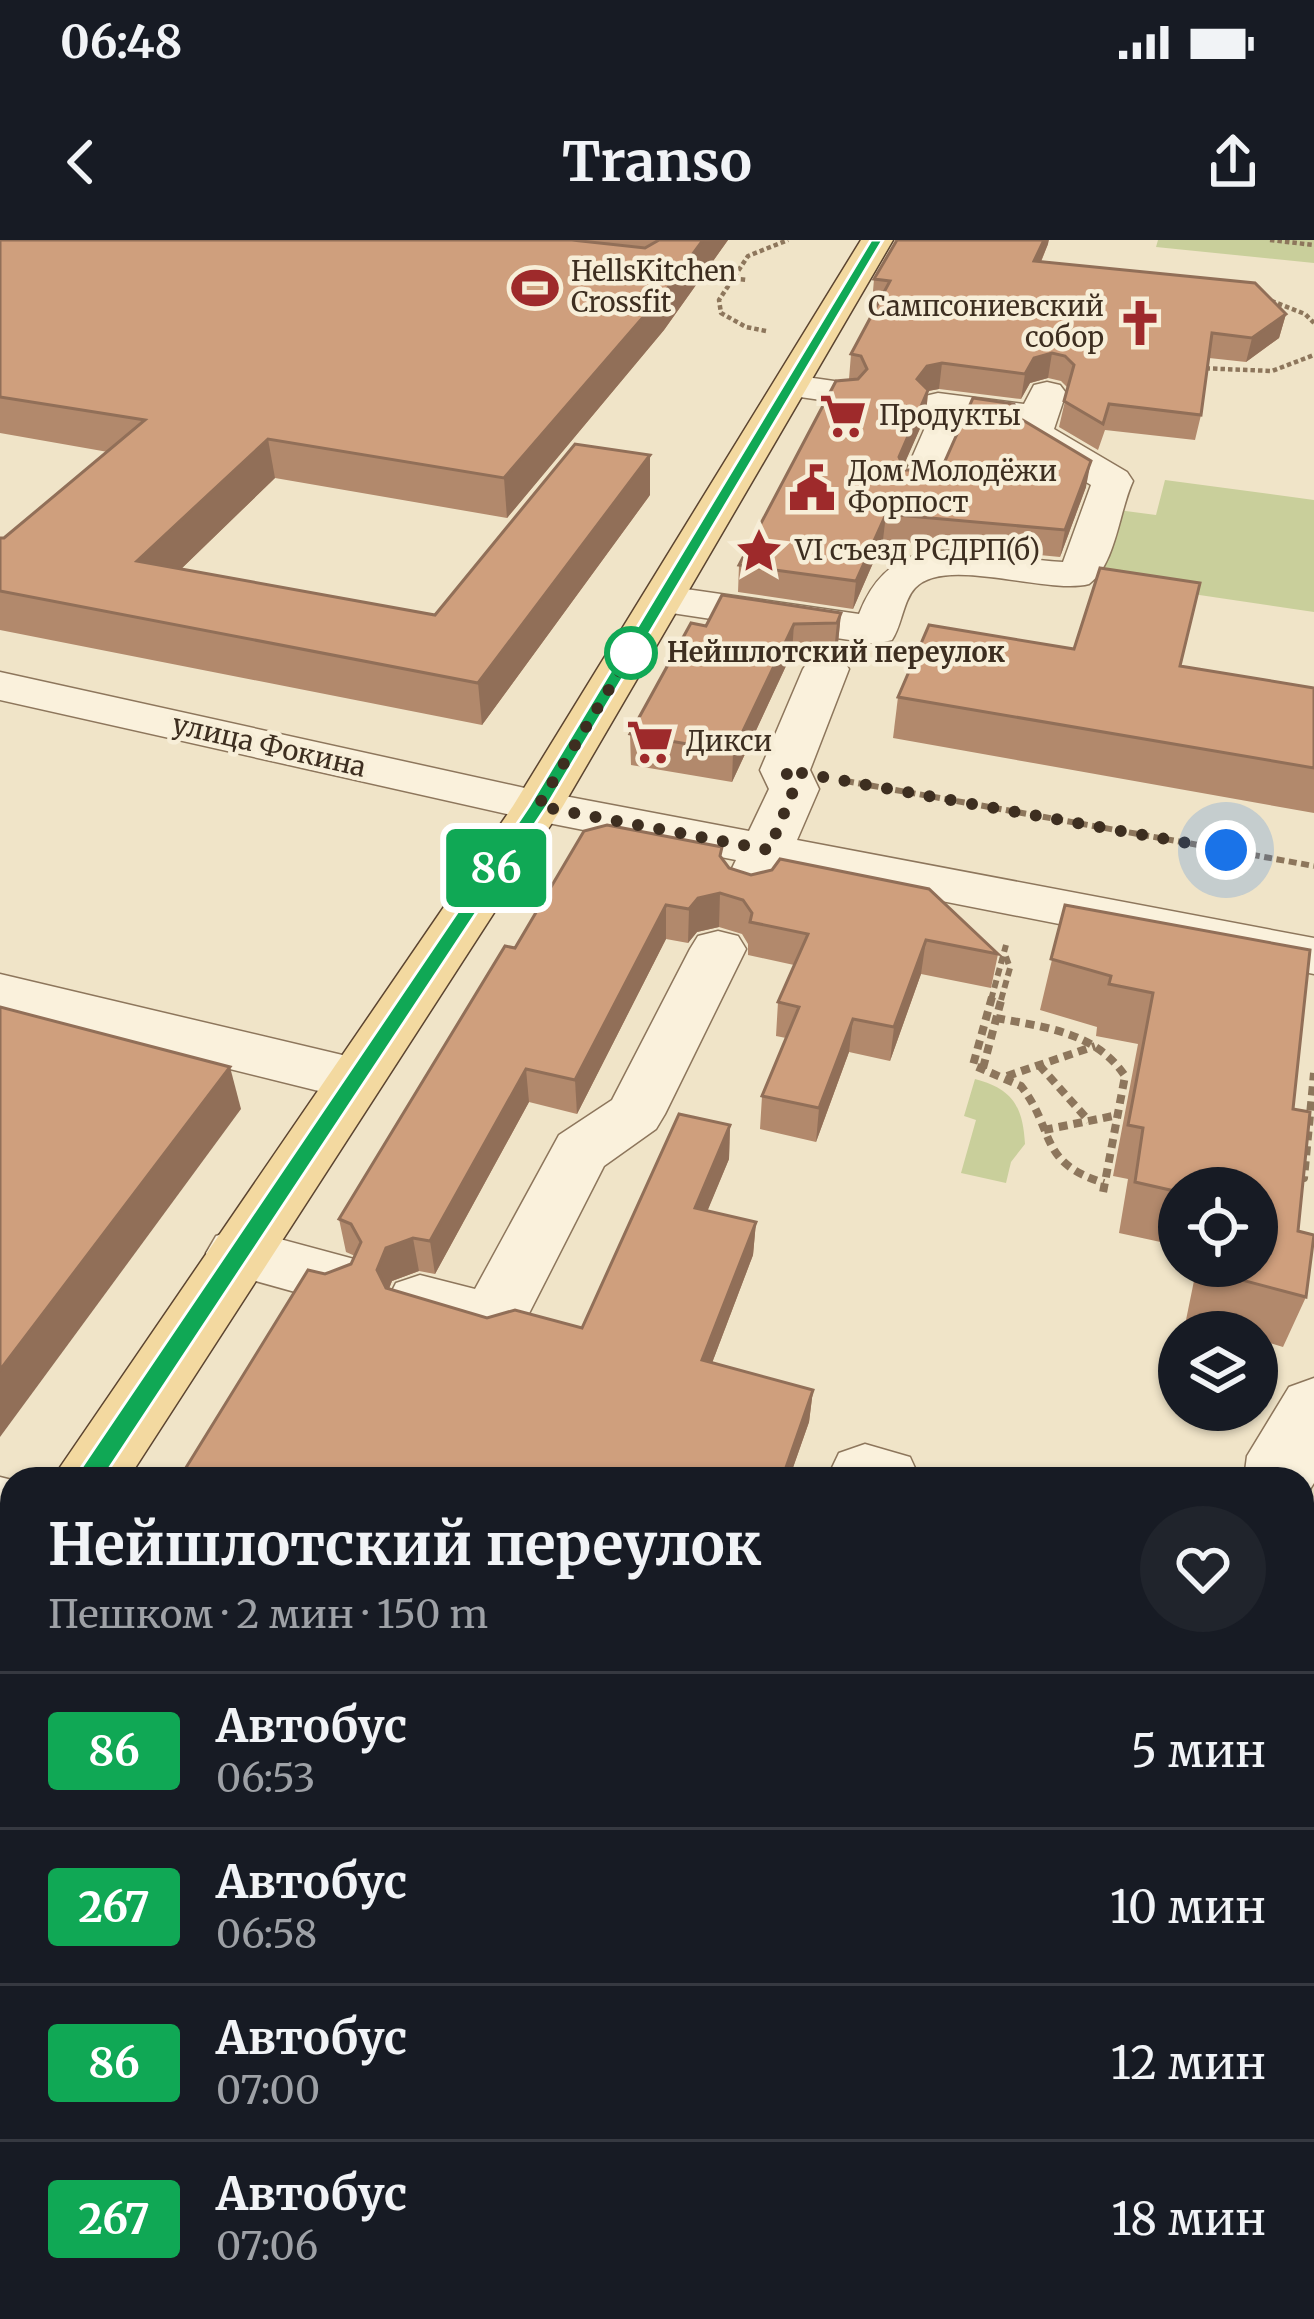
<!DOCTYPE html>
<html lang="ru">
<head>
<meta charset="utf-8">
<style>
  :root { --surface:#171b24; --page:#20242c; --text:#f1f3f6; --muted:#9ea1a6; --line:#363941 }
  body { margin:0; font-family:Merriweather,serif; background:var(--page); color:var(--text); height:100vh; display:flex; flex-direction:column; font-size:45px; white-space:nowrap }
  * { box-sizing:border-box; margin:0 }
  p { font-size:39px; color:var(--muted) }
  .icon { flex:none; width:66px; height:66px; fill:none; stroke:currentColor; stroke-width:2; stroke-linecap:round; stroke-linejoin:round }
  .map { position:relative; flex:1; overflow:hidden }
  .drawer { position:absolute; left:0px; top:1227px; width:1314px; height:852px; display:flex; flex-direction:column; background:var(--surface); border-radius:36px 36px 0 0; box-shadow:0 3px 9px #0004 }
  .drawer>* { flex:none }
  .badge { padding:0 24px; border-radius:9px; font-size:42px; line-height:78px }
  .tools { position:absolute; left:1158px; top:927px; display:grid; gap:24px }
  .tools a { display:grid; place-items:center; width:120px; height:120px; border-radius:50%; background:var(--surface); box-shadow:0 3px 9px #0004; font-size:60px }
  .you { position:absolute; width:60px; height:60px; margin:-30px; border:9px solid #fff; border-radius:50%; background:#1a73e8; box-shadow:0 0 0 18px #1a73e833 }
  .map>.badge { position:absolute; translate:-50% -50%; box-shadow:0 0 0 6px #fff }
  .round { display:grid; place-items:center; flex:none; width:126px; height:126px; border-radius:63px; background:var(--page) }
  .headline { display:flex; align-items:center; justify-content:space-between; height:204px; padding:0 48px }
  h1 { font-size:57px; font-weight:700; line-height:90px }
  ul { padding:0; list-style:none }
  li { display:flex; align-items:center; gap:36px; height:156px; padding:0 48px; border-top:3px solid var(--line) }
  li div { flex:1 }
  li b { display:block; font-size:45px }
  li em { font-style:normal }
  li .badge { min-width:132px; font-weight:700; text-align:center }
  .status { display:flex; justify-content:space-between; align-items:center; height:84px; padding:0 60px; background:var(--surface); direction:ltr }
  .status svg { height:33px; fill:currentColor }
  header { display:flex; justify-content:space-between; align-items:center; height:156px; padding:0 48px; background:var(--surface); font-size:54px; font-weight:700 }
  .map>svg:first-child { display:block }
</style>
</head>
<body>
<div class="status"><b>06:48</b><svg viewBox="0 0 49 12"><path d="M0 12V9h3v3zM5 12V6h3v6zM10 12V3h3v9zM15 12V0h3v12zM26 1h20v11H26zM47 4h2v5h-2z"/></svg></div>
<header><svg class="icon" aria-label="back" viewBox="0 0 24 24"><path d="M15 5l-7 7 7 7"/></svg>Transo<svg class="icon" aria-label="share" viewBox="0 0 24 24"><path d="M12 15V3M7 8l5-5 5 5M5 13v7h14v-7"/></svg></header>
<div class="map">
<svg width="1314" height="2079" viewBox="0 0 1314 2079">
  <rect width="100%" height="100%" fill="#f0e4c8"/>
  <g fill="#c9cf9b">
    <path d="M 1158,0 L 1314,0 L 1314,23 L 1156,7 Z"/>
    <path d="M 1165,240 L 1314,260 L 1314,372 L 1098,340 L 1118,270 L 1156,275 Z"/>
    <path d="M 975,839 C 1013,849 1023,867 1025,904 L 1011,922 L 1006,943 L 961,933 L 976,880 L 964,876 Z"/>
    <path d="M 12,1561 L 12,1805 L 0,1800 L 0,1580 Z"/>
  </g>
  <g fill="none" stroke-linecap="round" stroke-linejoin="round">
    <defs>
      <g id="minor">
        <path d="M 792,135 L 855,144 L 861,152 L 855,160 L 842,163 L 779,154 L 773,146 L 779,138 Z"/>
        <path d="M 1047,142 L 1060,145 L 1066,153 L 1054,189 L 1127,232 L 1133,241 C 1119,271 1116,324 1089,344 C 1046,355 945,315 915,348 C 903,361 902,385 892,400 L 876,404 L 665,372 L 649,368 L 643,359 L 649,350 L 665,346 L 859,374 C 896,277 985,319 1063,322 L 1091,245 L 1019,201 L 1014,193 L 1016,186 L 967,179 L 934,254 L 906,254 L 900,245 L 931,174 L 919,164 L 925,156 L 938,153 L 1024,164 L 1034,145 Z"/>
        <path d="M 826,415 L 842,419 L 849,429 L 810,530 L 819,549 L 797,600 L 1314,698 L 1314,734 L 784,630 L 769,659 L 750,664 L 731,659 L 723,647 L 736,620 L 538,581 L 0,460 L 0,432 L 538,551 L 749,591 L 769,549 L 760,530 L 803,429 L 810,419 Z"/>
        <path d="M 718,691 L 738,696 L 746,709 L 665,874 L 656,889 L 604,926 L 516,1099 L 492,1106 L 396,1079 L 387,1061 L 396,1043 L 420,1035 L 475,1049 L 559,895 L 612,860 L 690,709 L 698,696 Z"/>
        <path d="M 0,734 L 355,818 L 376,824 L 385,839 L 376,854 L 355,860 L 0,772 Z"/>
        <path d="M 239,988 L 354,1019 L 364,1037 L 354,1055 L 331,1062 L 216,1030 L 206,1013 L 216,996 Z"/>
        <path d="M 1314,1138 L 1314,1243 L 1302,1262 L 1302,1239 L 1244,1239 L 1247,1216 L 1289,1147 Z"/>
        <path d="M 865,1204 L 910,1217 L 920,1239 L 831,1239 L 829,1234 L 839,1213 Z"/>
        <path d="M 0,1237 L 12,1240 L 12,1302 L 0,1299 Z"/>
        <path d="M 1302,1630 L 1314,1633 L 1314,1719 L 1302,1716 Z"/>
        <path d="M 0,1848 L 12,1853 L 12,1947 L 0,1942 Z"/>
        <path d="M 362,2067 L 568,2067 L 565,2079 L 367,2079 Z"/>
        <path d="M 934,2067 L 1032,2067 L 1030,2079 L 930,2079 Z"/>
      </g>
      <g id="major">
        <path d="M 861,0 L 893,0 L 563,566 L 128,1239 L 52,1239 L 513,566 Z"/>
        <path d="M 12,1318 L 12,1398 L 0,1402 L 0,1322 Z"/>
      </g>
    </defs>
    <use href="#minor" stroke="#8d765c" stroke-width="3"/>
    <use href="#major" stroke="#5b4430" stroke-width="3"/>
    <g stroke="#8d765c" stroke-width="4.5" stroke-dasharray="4.5 3" stroke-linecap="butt">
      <path d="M 1270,0 L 1314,5"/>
      <path d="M 696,34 L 748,40"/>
      <path d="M 1264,58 L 1305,74 L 1314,83"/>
      <path d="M 766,91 L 746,87 L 721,73 L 719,60 L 748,16 L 788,0"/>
      <path d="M 1198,128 L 1272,131 L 1314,115"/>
    </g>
    <g stroke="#8d765c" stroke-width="6" stroke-dasharray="8 4.5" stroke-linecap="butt">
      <path d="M 846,541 L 1314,626"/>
      <path d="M 991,760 L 1006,705"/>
      <path d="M 1001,760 L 1010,728 L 1005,714"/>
    </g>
    <g stroke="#8d765c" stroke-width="8" stroke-dasharray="9 6" stroke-linecap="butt">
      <path d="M 992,757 L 973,825 L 1021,846 C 1056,891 1037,922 1104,943"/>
      <path d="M 996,778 C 1044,787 1096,792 1125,836 L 1102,958"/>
      <path d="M 1039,825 L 1089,881"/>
      <path d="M 983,828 L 1002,757"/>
      <path d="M 1007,836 L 1095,806"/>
      <path d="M 1044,890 L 1118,875"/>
      <path d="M 1297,937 L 1304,938 L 1314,833"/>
    </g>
    <use href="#minor" fill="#faf1dc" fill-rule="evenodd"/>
    <use href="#major" fill="#f3d9a0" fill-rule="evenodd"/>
  </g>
  <g fill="#b2896c">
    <path d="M 0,0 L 728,0 L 664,90 L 507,278 L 275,238 L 181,329 L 435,375 L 650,255 L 482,485 L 0,390 L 0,298 L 4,298 L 108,212 L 0,193 Z"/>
    <path d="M 1048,4 L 1041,22 L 1286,74 L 1279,98 L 1246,122 L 1209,118 L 1201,175 L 1195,200 L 1105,190 L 1098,210 L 1059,187 L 1068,148 L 1061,141 L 1048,138 L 1030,143 L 1021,159 L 939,149 L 928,151 L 926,175 L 903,226 L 905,230 L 941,230 L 1021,179 L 1086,247 L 1060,317 L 883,300 L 853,369 L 738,352 L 739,325 L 852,140 L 849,139 L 851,114 L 877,64 L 872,63 L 874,39 Z"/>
    <path d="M 841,373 L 838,403 L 834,412 L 792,413 L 732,542 L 631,525 L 630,494 L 706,386 Z"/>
    <path d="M 1314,448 L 1314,573 L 893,498 L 898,457 Z"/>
    <path d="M 722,618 L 729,628 L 998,714 L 991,748 L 921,734 L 890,821 L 849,812 L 816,902 L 760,889 L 762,856 L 786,798 L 776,796 L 778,762 L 794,725 L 748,715 L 748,704 L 742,694 L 719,687 L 697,692 L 688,703 L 666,699 L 577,874 L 529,862 L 435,1034 L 419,1031 L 392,1041 L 389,1049 L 487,1078 L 582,1088 L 730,885 L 729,919 L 707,971 L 756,982 L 753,1015 L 712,1123 L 813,1150 L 809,1182 L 789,1239 L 179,1239 L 325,1034 L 351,1024 L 355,1016 L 346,1012 L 339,979 L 515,708 Z"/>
    <path d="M 1065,665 L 1293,869 L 1298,991 L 1306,1057 L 1283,1107 L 1257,1099 L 1257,1092 L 1229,1092 L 1186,1080 L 1197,1026 L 1257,1026 L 1257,948 L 1179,948 L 1179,1006 L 1119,993 L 1128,939 L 1113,936 L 1138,804 L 1096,796 L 1097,787 L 1040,770 Z"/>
    <path d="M 1302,1369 L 1314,1373 L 1314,1623 L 1302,1620 Z"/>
    <path d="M 1124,2067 L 1302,2067 L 1314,2079 L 1122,2079 Z"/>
  </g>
  <g fill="#916f58">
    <path d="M 703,0 L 728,0 L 664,90 L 507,278 L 504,238 Z"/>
    <path d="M 1044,0 L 1049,0 L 1048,4 L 1031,45 L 1034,21 Z"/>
    <path d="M 1286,74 L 1279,98 L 1246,122 L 1252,98 Z"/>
    <path d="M 1052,113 L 1048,138 L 1030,143 L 1021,159 L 1025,134 L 1034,118 Z"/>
    <path d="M 942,123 L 939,149 L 928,151 L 926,175 L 896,243 L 899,217 L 917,139 L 927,126 Z"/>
    <path d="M 268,199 L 275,238 L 147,362 L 137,321 Z"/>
    <path d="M 650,215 L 650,255 L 482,485 L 478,443 Z"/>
    <path d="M 1091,221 L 1086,247 L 1060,317 L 1065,290 Z"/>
    <path d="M 886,274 L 883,300 L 853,369 L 856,341 Z"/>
    <path d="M 841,373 L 838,403 L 834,412 L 837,383 Z"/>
    <path d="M 794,384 L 792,413 L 732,542 L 733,512 Z"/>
    <path d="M 720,653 L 719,687 L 697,692 L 688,703 L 689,669 L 698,658 Z"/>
    <path d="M 666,665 L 666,699 L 577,874 L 575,840 Z"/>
    <path d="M 926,700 L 921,734 L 890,821 L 894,787 Z"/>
    <path d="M 853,779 L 849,812 L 816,902 L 819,868 Z"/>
    <path d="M 230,827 L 241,869 L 0,1197 L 0,1130 Z"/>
    <path d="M 526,829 L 529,862 L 435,1034 L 430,1001 Z"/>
    <path d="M 730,885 L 729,919 L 695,1001 L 695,968 Z"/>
    <path d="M 756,982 L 753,1015 L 701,1152 L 702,1120 Z"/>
    <path d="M 413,998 L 419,1031 L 392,1041 L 383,1063 L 377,1030 L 386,1008 Z"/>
    <path d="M 813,1150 L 809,1182 L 789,1239 L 782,1239 Z"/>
  </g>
  <g fill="#cf9f7d" stroke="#916f58" stroke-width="3">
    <path d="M 0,0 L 572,0 L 645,8 L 659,0 L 703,0 L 664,53 L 504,238 L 268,199 L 137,321 L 435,375 L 575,204 L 650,215 L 478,443 L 0,351 L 0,298 L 4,298 L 145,180 L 0,157 Z"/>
    <path d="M 897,0 L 1044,0 L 1034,21 L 1255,43 L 1286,74 L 1252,98 L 1212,93 L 1201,175 L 1109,164 L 1103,184 L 1064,161 L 1074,125 L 1065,116 L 1052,113 L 1034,118 L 1025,134 L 942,123 L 927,126 L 917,139 L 928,150 L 899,217 L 905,230 L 941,230 L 973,158 L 1014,164 L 1021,179 L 1091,221 L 1065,290 L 886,274 L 856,341 L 739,325 L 836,141 L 858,139 L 867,129 L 861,116 L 851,114 L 890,41 L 874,39 Z"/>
    <path d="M 1100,328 L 1200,343 L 1180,426 L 1314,448 L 1314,528 L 898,457 L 929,385 L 1074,409 Z"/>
    <path d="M 722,355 L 841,373 L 837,383 L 794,384 L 733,512 L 630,494 L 691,383 L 706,386 Z"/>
    <path d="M 607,585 L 722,607 L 720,616 L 729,628 L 751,635 L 772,630 L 780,619 L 929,649 L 998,714 L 926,700 L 894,787 L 853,779 L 819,868 L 762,856 L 799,767 L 778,762 L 808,694 L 750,682 L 752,673 L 743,660 L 720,653 L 698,658 L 689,669 L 666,665 L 575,840 L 526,829 L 430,1001 L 413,998 L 386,1008 L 377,1030 L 386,1048 L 487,1078 L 515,1070 L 582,1088 L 679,874 L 730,885 L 695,968 L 756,982 L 702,1120 L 813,1150 L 782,1239 L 179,1239 L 308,1030 L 325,1034 L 351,1024 L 361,1002 L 351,984 L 339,979 L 505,706 L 515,708 L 584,591 Z"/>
    <path d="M 1065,665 L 1310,710 L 1293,869 L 1310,872 L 1298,991 L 1314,995 L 1306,1057 L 1204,1030 L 1205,1026 L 1257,1026 L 1257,948 L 1179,948 L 1179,952 L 1135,942 L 1143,888 L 1128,885 L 1153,753 L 1109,744 L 1111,736 L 1051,719 Z"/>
    <path d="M 0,767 L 230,827 L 0,1130 Z"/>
    <path d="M 1302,1369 L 1314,1373 L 1314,1592 L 1302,1588 Z"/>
    <path d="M 1302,1714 L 1314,1717 L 1314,2079 L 1156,2079 L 1141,2074 L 1142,2067 L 1302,2067 Z"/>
    <path d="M 0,1949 L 12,1954 L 12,2067 L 281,2067 L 309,2079 L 0,2079 Z"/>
  </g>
  <path fill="#10a855" stroke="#fff" stroke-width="3" d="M 871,0 L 883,0 L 547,566 L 97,1247 L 79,1247 L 75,1239 L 79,1231 L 529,566 Z"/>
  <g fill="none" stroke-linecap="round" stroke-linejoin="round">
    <path stroke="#3d2e20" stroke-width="12" stroke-dasharray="0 21.6" d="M 631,413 L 538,566 L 769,610 L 794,549 L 785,530 L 1226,610"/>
  </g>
  <defs>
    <symbol id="stadium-bare" viewBox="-9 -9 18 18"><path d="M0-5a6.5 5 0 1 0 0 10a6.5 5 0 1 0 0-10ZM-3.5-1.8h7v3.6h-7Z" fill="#9e2a2b" stroke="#f7eed8" stroke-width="2.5" paint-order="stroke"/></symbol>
    <symbol id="church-bare" viewBox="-9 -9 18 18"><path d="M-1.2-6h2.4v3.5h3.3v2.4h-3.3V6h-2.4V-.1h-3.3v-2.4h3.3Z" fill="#9e2a2b" stroke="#f7eed8" stroke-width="2.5" paint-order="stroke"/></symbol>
    <symbol id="supermarket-bare" viewBox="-9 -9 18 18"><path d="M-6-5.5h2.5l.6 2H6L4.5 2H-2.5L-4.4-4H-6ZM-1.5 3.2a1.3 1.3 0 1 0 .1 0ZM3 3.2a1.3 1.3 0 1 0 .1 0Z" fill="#9e2a2b" stroke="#f7eed8" stroke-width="2.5" paint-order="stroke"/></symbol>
    <symbol id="civic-bare" viewBox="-9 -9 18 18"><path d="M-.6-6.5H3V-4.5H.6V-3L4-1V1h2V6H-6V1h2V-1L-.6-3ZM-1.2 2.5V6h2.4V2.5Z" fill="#9e2a2b" stroke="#f7eed8" stroke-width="2.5" paint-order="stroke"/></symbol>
    <symbol id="sight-bare" viewBox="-9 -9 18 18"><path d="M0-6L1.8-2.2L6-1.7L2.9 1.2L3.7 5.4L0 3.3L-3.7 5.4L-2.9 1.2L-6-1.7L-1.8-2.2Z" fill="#9e2a2b" stroke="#f7eed8" stroke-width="2.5" paint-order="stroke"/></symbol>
  </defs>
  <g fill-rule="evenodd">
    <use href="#stadium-bare" x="502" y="15" width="66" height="66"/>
    <use href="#church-bare" x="1107" y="50" width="66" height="66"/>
    <use href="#supermarket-bare" x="810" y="143" width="66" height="66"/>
    <use href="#civic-bare" x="779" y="215" width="66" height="66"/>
    <use href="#sight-bare" x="726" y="278" width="66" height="66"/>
    <use href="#supermarket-bare" x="617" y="469" width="66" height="66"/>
  </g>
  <circle fill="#fff" stroke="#10a855" stroke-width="6" cx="631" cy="413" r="24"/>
  <g text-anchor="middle" stroke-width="9" stroke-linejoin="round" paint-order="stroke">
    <g font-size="27" fill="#3d2e20" stroke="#f7eed8" text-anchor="start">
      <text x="571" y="41">HellsKitchen<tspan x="571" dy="31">Crossfit</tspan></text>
      <text x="1104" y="76" text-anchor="end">Сампсониевский<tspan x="1104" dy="31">собор</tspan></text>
      <text x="879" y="185">Продукты</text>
      <text x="848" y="241">Дом Молодёжи<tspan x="848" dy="31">Форпост</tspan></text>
      <text x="795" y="320">VI съезд РСДРП(б)</text>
      <text x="686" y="511">Дикси</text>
    </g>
    <g font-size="27" font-weight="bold" fill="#3d2e20" stroke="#f7eed8" text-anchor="start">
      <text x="667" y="422">Нейшлотский переулок</text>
    </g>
    <g font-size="27" fill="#3d2e20" stroke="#f7eed8">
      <text transform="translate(269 506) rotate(13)" y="9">улица Фокина</text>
    </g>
  </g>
</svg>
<div class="tools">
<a><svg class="icon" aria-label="locate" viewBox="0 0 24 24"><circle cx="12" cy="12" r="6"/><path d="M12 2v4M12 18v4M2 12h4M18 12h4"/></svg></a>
<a><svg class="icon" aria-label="layers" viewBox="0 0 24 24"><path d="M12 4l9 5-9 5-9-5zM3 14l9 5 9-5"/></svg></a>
</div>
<div class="you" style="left:1226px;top:610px"></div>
<b class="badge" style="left:496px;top:628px;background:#10a855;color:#fff">86</b>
<section class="drawer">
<div class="headline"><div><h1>Нейшлотский переулок</h1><p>Пешком · 2 мин · 150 m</p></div><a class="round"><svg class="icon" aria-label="heart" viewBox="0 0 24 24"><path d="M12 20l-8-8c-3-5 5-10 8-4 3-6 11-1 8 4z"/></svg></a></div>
<ul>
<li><span class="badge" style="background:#10a855;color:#fff">86</span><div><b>Автобус</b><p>06:53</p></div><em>5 мин</em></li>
<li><span class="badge" style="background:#10a855;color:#fff">267</span><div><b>Автобус</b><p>06:58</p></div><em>10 мин</em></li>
<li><span class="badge" style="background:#10a855;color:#fff">86</span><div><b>Автобус</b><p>07:00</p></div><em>12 мин</em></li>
<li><span class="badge" style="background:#10a855;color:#fff">267</span><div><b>Автобус</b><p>07:06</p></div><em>18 мин</em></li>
</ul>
</section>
</div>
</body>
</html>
